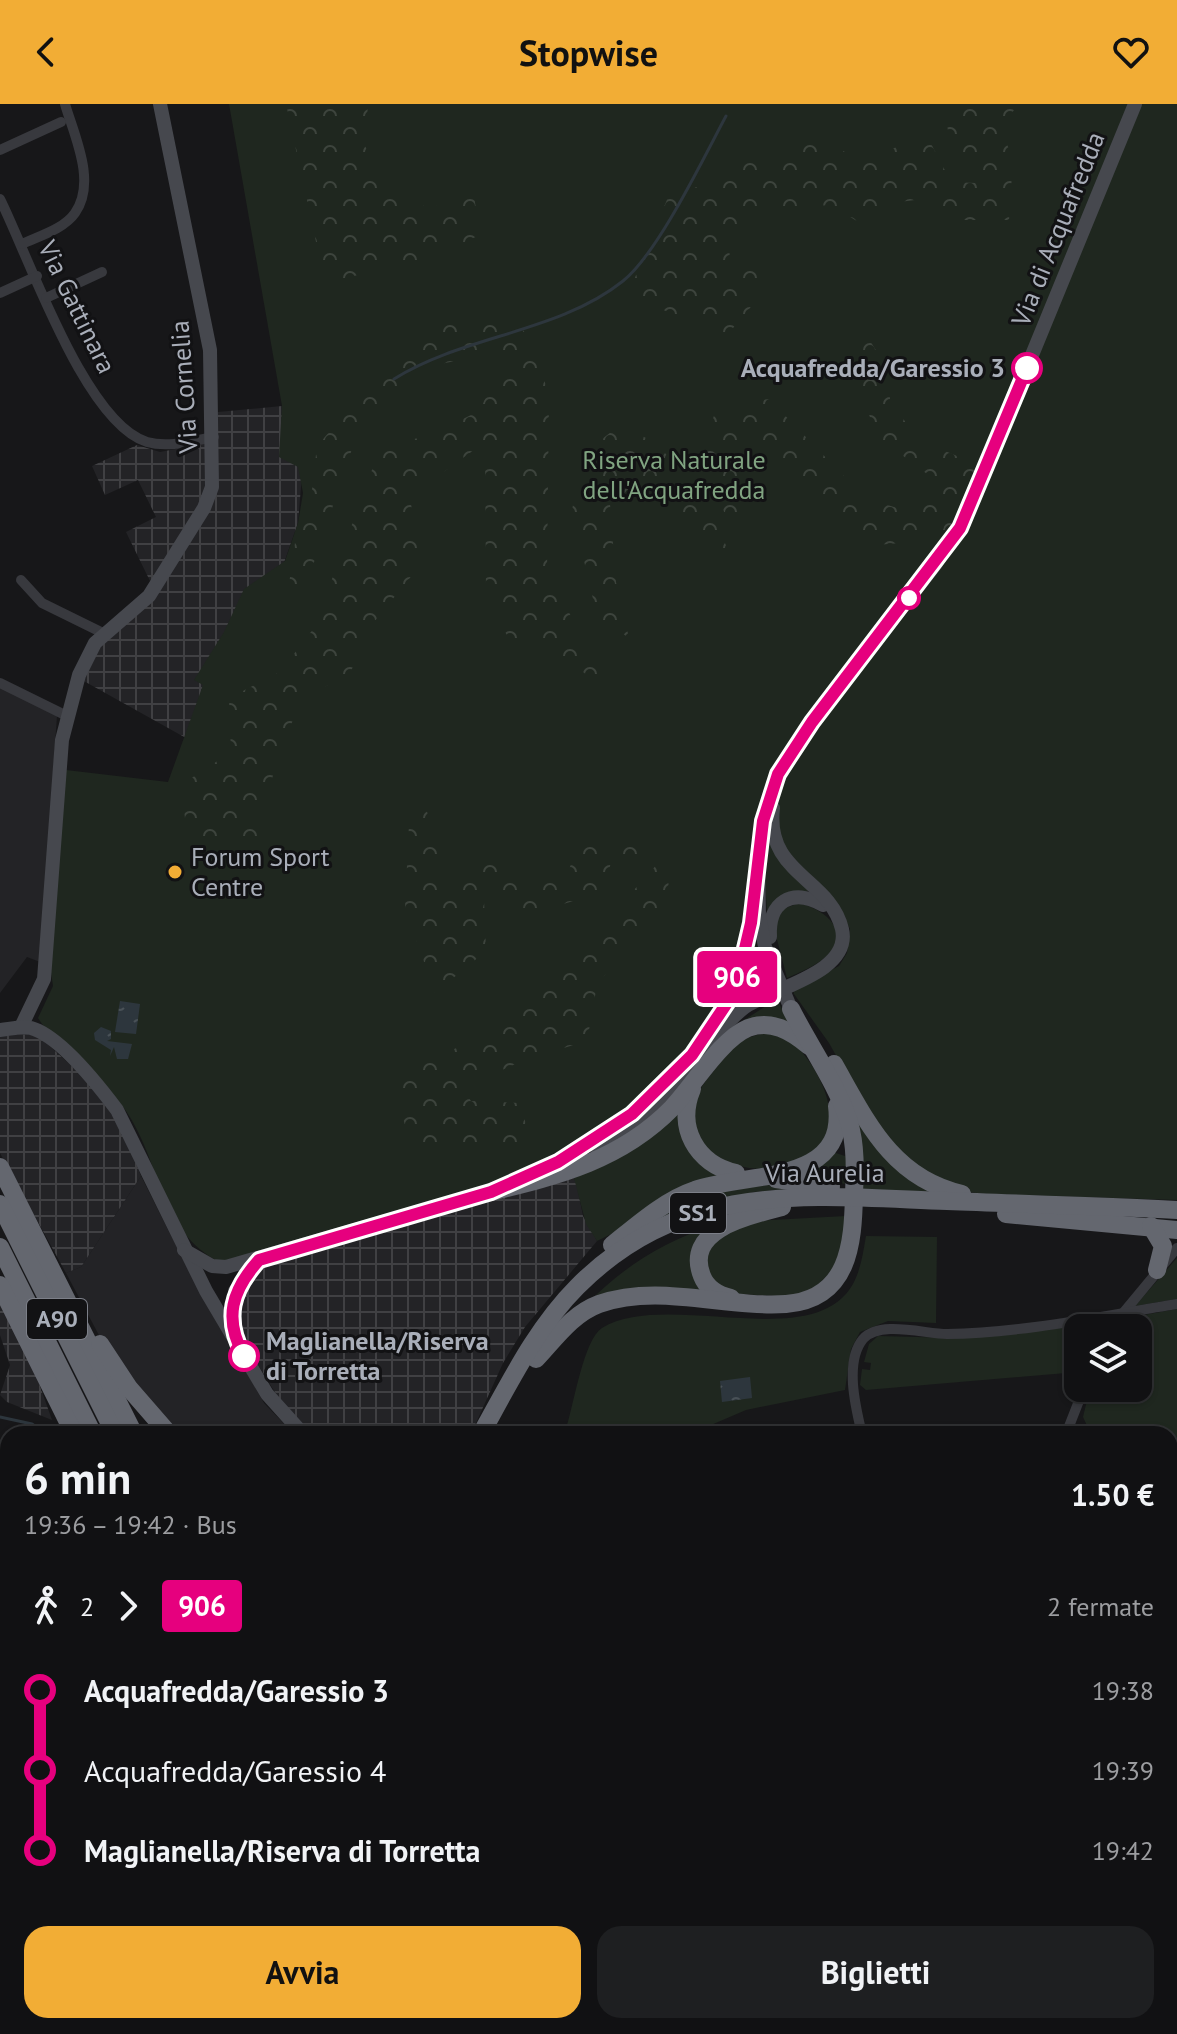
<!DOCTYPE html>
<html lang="it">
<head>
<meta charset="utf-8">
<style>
  :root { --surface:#111113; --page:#1e1f21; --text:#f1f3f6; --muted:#9c9da0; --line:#303133; --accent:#f2ad35 }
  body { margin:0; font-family:"PT Sans",sans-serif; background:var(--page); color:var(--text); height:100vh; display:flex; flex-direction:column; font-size:30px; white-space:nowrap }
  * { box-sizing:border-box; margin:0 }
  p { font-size:26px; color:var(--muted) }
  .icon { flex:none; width:44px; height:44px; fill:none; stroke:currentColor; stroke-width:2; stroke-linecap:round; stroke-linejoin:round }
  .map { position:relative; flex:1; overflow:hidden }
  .details { position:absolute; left:0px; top:1322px; width:1178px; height:608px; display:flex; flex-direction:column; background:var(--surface); border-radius:24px 24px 0 0; box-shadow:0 2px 6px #0004,0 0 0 2px var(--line) }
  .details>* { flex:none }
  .badge { padding:0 16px; border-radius:6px; font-size:28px; line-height:52px }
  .buttons { position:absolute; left:1064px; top:1210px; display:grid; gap:16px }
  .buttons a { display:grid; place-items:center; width:88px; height:88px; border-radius:16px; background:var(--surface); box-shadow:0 2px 6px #0004,0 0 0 2px var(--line); font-size:40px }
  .map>.badge { position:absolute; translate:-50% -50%; box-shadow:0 0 0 4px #fff }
  .legs { display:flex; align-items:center; gap:12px; height:88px; padding:0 24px; font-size:26px }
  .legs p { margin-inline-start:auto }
  .summary { display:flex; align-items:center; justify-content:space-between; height:136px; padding:0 24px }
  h1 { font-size:44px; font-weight:800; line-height:60px }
  .button { display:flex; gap:16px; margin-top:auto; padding:16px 24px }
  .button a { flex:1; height:92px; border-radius:24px; background:var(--accent); color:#111; font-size:32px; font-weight:800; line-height:92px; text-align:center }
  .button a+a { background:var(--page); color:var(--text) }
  ul { padding:0 24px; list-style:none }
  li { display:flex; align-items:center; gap:28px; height:80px; font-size:30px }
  li i { display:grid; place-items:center; width:12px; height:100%; margin:0 10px; background:currentColor }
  li i::after { content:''; width:20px; height:20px; margin:-10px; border:6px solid; border-radius:50%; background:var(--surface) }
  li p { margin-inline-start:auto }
  li:first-child i { background:linear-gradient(#0000 50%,currentColor 0) }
  li:last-child i { background:linear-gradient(currentColor 50%,#0000 0) }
  header { display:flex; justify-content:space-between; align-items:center; height:104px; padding:0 24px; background:var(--accent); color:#111; font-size:36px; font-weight:800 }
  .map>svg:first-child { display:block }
</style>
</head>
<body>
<header><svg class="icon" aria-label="back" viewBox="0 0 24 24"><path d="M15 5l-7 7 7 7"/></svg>Stopwise<svg class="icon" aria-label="heart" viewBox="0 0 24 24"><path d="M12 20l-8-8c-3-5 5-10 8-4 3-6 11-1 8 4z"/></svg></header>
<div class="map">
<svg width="1177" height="1930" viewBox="0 0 1177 1930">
  <defs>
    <pattern id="industrial-grid" width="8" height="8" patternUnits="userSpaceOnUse" patternTransform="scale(2)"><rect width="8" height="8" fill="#232326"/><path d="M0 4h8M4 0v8" fill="none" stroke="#404043"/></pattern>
    <pattern id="forest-crowns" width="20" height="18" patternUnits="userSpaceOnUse" patternTransform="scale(2)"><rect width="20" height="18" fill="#1f271f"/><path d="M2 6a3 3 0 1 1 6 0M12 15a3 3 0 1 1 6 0" fill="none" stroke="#3d443d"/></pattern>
    <pattern id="water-ripples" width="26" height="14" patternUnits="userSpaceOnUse" patternTransform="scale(2)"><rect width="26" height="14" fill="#2d363d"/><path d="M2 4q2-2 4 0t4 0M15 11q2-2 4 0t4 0" fill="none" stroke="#495157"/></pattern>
  </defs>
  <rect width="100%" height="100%" fill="#171719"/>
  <g fill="#232326">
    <path d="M 0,583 L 57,612 L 40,858 L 27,853 L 0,889 Z"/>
    <path d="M 141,1072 L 186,1161 L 264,1299 L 294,1330 L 175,1330 L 102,1237 L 66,1169 L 81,1163 Z"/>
    <path d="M 0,1842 L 8,1847 L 8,1922 L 39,1922 L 43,1930 L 0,1930 Z"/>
    <path d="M 195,1922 L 324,1922 L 324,1930 L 197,1930 Z"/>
  </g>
  <g fill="url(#industrial-grid)">
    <path d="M 282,302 L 302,371 L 298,419 L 285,456 L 180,649 L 186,634 L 82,576 L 104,536 L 152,494 L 212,399 L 218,308 Z"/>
    <path d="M 207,339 L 206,390 L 151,479 L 126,428 L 156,413 L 138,376 L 105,391 L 92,362 L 137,341 L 160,348 Z"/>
    <path d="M 31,930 L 42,935 L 89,978 L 123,1027 L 141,1072 L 81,1163 L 66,1169 L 0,1049 L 0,932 Z"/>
    <path d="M 575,1072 L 583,1112 L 597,1137 L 525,1223 L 503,1259 L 471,1330 L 312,1330 L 283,1301 L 245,1240 L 240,1225 L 243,1184 L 264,1160 Z"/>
    <path d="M 0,1194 L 31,1257 L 52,1316 L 7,1298 L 0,1291 L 10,1261 L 0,1231 Z"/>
  </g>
  <g fill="#1f271f">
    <path d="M 229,0 L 1177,0 L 1177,1096 L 984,1090 L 962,1087 L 924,1073 L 872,1016 L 829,939 L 794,890 L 793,886 L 839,862 L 847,849 L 850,825 L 840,805 L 783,742 L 767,734 L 751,736 L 747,807 L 734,875 L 713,915 L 679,959 L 611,1020 L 503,1076 L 222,1159 C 155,1128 162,1049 119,998 C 99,972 52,938 38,914 L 53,882 L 50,862 L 66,666 L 168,678 L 203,581 L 194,576 L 224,528 L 244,485 L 285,457 L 298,419 L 303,389 L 298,363 L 279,353 L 282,302 Z"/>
    <path d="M 769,736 L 809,787 L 777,796 L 767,807 L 765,777 Z"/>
    <path d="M 799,799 C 823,805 853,826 827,852 C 816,862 800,868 787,874 L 774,824 L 783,805 Z"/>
    <path d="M 754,834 L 770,882 L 733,904 Z"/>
    <path d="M 777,895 L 791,923 L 741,918 Z"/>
    <path d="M 774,929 C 783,934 793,938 800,946 C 824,972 850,1030 806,1052 C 799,1055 792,1060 784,1062 C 741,1074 682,1049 696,996 C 699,983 711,971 719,960 C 735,939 747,930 774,929 Z"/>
    <path d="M 840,978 L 940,1091 L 861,1085 Z"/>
    <path d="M 681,1003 L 725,1074 L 597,1137 L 586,1120 L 574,1074 L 598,1064 Z"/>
    <path d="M 833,1048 L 848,1053 L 846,1080 L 795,1072 Z"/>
    <path d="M 766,1081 L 804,1084 L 754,1088 L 651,1116 L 690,1093 Z"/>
    <path d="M 846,1112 L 840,1158 L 816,1183 L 790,1193 L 722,1189 L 704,1166 L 709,1138 L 751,1117 Z"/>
    <path d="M 712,1123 L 703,1131 L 705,1190 L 588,1199 C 621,1165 666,1135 712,1123 Z"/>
    <path d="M 866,1132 L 937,1133 L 936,1219 L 888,1217 L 860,1228 L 851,1245 L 845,1286 L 746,1306 L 690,1330 L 568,1330 L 567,1321 C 574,1299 584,1235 602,1224 C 667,1185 813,1251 853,1180 C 861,1165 863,1149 866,1132 Z"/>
    <path d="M 1177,1154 L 1177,1195 L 1135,1202 Z"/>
    <path d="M 1177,1205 L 1177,1499 L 1170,1486 L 1170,1330 L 1091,1330 L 1083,1313 L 1090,1284 L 1138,1284 L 1138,1224 L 1113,1224 L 1133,1213 Z"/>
    <path d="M 1069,1223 L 1078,1227 L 1078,1268 L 866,1286 L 860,1281 L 862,1265 L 870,1266 L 871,1259 L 864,1258 L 869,1240 L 878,1232 L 955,1234 Z"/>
  </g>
  <g fill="url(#forest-crowns)">
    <path d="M 286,0 L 368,0 L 365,42 L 388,88 L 429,104 L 474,92 L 480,131 L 429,154 L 325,179 Z"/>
    <path d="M 951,0 L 1019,0 L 1000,23 L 1013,55 L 1009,116 L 945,116 L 915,96 L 899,98 L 875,117 L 860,119 L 831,101 L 797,103 L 755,113 L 729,142 L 730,157 L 755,164 L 770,180 L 728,230 L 647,200 L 634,176 L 671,86 L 700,83 L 751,56 L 782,53 L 791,39 L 828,39 L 858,55 L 878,57 L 892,45 L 926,30 L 951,78 L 976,79 L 974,63 L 950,43 L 945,4 Z"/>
    <path d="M 513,212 L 535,243 L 549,293 L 547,469 L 587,541 L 617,572 L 599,579 L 543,541 L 514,545 L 486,491 L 485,338 L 442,369 L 408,384 L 422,459 L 374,518 L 350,569 L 300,596 L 270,680 L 255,740 L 187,731 L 181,681 L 231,648 L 229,594 L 280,568 L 314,524 L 380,344 L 433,330 L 479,307 L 493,279 L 512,261 L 483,252 L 445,259 L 400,291 L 356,333 L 305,485 L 288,487 L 296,432 L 310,403 L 317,342 L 423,221 Z"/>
    <path d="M 869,235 L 883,258 L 891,300 L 921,337 L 969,357 L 988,350 L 968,397 L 934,449 L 953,399 L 913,438 L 864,442 L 782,354 L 754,337 L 738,353 L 744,454 L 700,352 L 717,303 L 769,295 L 865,394 L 910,408 L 935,388 L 935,376 L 878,333 L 849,261 Z"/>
    <path d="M 620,321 L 658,340 L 710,407 L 730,450 L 633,383 L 610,400 L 616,478 L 629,534 L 597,512 L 572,406 L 583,350 Z"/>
    <path d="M 410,698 L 425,700 L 446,779 L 481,752 L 521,774 L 567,770 L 585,727 L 651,746 L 636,764 L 612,756 L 601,789 L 515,814 L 503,787 L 484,795 L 486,847 L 435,889 L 405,804 Z"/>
    <path d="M 670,746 L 668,790 L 597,881 L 587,937 L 527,955 L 461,984 L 471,997 L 520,999 L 533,1046 L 463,1040 L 413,1048 L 391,974 L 489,929 L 605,818 Z"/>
    <path d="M 0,1551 L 8,1561 L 8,1616 L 0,1603 Z"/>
    <path d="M 8,1779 L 8,1837 L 0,1833 L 0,1785 Z"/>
    <path d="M 501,1922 L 560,1922 L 564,1928 L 499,1930 Z"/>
  </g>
  <g fill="url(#water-ripples)">
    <path d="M 120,897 L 140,900 L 136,930 L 115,928 Z"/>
    <path d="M 101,923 L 111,927 L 111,935 L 107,937 L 132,940 L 128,955 L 117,955 L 114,943 L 110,952 L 111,946 L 95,936 L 94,929 Z"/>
    <path d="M 750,1273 L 752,1294 L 722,1298 L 720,1277 Z"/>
  </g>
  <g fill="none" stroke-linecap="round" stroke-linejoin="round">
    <g stroke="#2d363d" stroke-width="3">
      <path d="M 394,275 C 464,231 558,229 623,177 C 658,149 703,55 726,12"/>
      <path d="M 0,1313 L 32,1320 L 46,1330"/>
      <path d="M 325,1922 L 326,1930"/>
    </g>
    <g stroke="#38393e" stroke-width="10">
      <path d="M 0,46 L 61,18"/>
      <path d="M 0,95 C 29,153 85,319 147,338 C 168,344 192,337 214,333"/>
      <path d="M 22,140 C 39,132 64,125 75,109 C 97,78 74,31 65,0"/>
      <path d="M 0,189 L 37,172"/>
      <path d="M 46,194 L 102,168"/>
      <path d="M 21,476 L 42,499 L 105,530"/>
      <path d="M 0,579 L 67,612"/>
      <path d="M 1106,1224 L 1124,1208 L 1177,1144"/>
      <path d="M 862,1330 C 856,1305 844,1258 863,1235 C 880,1216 925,1230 947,1230 C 1023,1229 1102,1212 1177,1200"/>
      <path d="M 1066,1330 L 1084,1284"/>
      <path d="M 0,1407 L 8,1418"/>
      <path d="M 0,1839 L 8,1842"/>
      <path d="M 745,1922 L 754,1930"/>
      <path d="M 996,1922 L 1000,1930"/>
    </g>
    <g stroke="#46484e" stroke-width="14">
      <path d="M 770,833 C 768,798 792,783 823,801"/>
      <path d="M 791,905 L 765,843 L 759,811 L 758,753 L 770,689 L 805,627 L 935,461 L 968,407 L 1135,0"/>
      <path d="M 21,923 L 44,875 L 62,636 L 79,571 L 95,539 L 149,492 L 204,404 L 212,383 L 210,246 L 160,0"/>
      <path d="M 0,926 C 10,925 21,922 31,924 C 60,932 99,982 117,1006 L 206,1187 L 267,1290 L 303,1330"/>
      <path d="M 598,1046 C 626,1030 654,1012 675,987 C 698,960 716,925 745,903 C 773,884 852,869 842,825 C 830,774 765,770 773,704"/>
      <path d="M 523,1073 C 605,1037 693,976 733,892 C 734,888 734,884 734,880 C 737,855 750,829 753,803"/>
      <path d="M 184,1146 L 212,1162 L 226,1163 L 501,1084"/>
      <path d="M 235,1231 L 235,1187 L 259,1156"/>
      <path d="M 492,1930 L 493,1922"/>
    </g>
    <g stroke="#64676f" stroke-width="18">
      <path d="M 834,960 C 867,1018 892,1074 962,1090"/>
      <path d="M 692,985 C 676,1023 696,1060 736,1069"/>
      <path d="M 0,1063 L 134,1330"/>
      <path d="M 776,1075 L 831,1083"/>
      <path d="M 491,1088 C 560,1071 621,1056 672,1004 C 693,982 721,935 748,924 C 771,915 791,927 809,942"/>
      <path d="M 0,1100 L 115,1330"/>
      <path d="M 1006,1110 L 1177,1126"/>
      <path d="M 1151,1122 L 1163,1142 L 1157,1166"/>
      <path d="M 612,1141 C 637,1121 665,1096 695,1086 C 744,1068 847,1082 837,1002"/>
      <path d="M 0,1143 L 93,1330"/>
      <path d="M 0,1181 L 74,1330"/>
      <path d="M 731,1194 C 718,1191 707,1185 702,1172 C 683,1124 752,1111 782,1103"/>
      <path d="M 100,1240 L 129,1284 L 169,1330"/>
      <path d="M 536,1255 C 555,1235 572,1210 599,1200 C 659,1179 724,1204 786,1200 C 849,1195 853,1140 854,1090 C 855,1066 856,1042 849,1018 C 836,978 810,943 791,905"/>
      <path d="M 481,1330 C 509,1280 536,1224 577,1183 C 684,1075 809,1092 947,1097 C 1024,1100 1100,1102 1177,1106"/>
      <path d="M 189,1922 L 190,1930"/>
      <path d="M 354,1922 L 354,1930"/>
      <path d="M 369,1922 L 373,1930"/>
      <path d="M 388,1922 L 392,1930"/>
      <path d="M 409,1922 L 412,1930"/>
      <path d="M 427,1922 L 430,1930"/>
      <path d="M 442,1922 L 445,1930"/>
      <path d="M 81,1930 L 98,1922"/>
      <path d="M 114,1930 L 127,1922"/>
    </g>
    <defs>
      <path id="rail" d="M 1170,1780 L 1177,1770"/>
    </defs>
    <use href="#rail" stroke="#4b4d53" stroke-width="6"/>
    <use href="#rail" stroke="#121214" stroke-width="3" stroke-dasharray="9" stroke-linecap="butt"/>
  </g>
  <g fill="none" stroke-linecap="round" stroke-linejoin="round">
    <defs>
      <path id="line-1" d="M 244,1252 C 223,1214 232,1186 259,1156 L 491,1088 L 558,1058 L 632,1010 L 692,951 L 735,887 L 751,819 L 763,717 L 778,670 L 812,618 L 960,424 L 1027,264"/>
    </defs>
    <use href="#line-1" stroke="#fff" stroke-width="18"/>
    <use href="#line-1" stroke="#e6007e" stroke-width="12"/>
  </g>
  <g fill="#fff" stroke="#e6007e" stroke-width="4">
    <circle cx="1027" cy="264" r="14"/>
    <circle cx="909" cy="494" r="10"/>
    <circle cx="244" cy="1252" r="14"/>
  </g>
  <circle fill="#f2ad35" stroke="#121214" stroke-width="3" cx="175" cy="768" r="8"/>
  <g text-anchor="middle" stroke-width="6" stroke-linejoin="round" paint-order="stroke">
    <g fill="#121214" stroke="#7c7f88" stroke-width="2">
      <rect x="670" y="1089" width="56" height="40" rx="6"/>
      <rect x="27" y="1195" width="60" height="40" rx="6"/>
    </g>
    <g font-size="24" font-weight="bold" fill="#a9aeb9">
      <text x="698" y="1117">SS1</text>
      <text x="57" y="1223">A90</text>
    </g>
    <g font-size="26" fill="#a9aeb9" stroke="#121214">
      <text transform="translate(1058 125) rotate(-68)" y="9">Via di Acquafredda</text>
      <text transform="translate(77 203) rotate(64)" y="9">Via Gattinara</text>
      <text transform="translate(184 283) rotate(-94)" y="9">Via Cornelia</text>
      <text x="825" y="1078">Via Aurelia</text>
    </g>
    <g font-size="26" font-weight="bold" fill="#a9aeb9" stroke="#121214" text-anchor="end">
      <text x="1005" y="273">Acquafredda/Garessio 3</text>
      <text x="266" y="1246" text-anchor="start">Maglianella/Riserva<tspan x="266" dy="30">di Torretta</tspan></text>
    </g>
    <g font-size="26" fill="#80a481" stroke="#121214">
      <text x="674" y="365">Riserva Naturale<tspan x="674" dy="30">dell'Acquafredda</tspan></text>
    </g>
    <g font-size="26" fill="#a9aeb9" stroke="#121214" text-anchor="start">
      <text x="191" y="762">Forum Sport<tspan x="191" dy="30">Centre</tspan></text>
    </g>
  </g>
</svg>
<div class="buttons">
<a><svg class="icon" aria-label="layers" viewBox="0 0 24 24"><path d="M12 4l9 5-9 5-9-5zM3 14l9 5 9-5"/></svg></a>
</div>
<b class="badge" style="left:737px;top:873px;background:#e6007e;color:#fff">906</b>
<section class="details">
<div class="summary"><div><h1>6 min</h1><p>19:36 – 19:42 · Bus</p></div><b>1.50 €</b></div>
<div class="legs"><svg class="icon" aria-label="walk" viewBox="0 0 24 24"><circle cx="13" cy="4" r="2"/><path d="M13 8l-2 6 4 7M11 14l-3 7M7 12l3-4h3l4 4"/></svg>2<svg class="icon" aria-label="forward" viewBox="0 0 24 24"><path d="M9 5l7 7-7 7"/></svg><b class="badge" style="background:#e6007e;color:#fff">906</b><p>2 fermate</p></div>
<ul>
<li><i style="color:#e6007e"></i><b>Acquafredda/Garessio 3</b><p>19:38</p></li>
<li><i style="color:#e6007e"></i><span>Acquafredda/Garessio 4</span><p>19:39</p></li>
<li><i style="color:#e6007e"></i><b>Maglianella/Riserva di Torretta</b><p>19:42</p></li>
</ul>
<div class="button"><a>Avvia</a><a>Biglietti</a></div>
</section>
</div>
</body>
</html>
